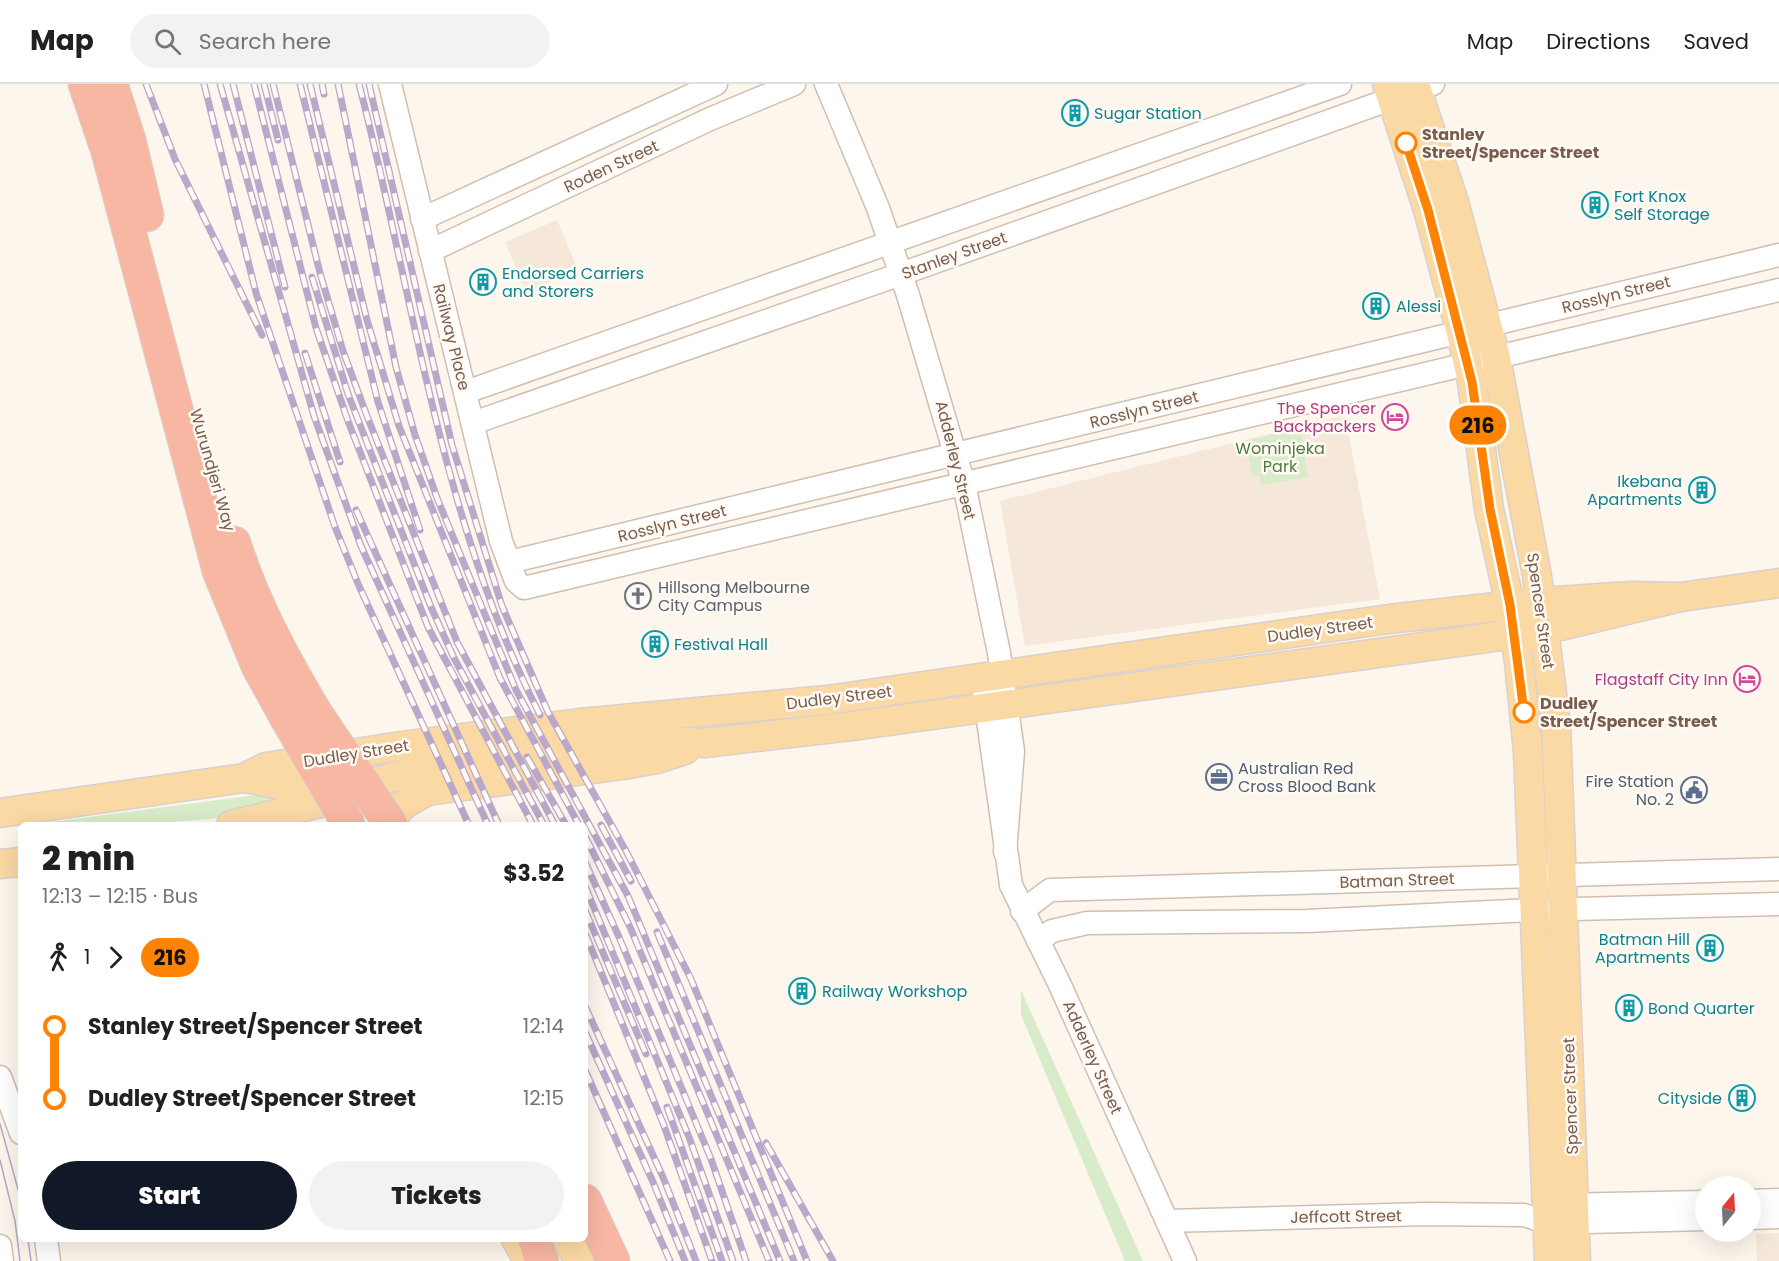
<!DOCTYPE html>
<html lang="en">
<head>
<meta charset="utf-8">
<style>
  :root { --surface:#fff; --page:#f2f2f2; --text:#202124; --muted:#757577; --line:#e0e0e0; --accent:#111827 }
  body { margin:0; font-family:Poppins,sans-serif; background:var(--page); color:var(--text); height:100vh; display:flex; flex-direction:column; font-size:22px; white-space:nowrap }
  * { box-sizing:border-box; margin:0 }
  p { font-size:20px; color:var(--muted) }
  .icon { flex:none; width:33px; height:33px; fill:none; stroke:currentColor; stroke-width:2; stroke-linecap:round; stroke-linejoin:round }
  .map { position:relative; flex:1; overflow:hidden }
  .details { position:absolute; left:18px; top:738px; width:570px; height:420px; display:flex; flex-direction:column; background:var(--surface); border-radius:9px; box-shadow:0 6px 24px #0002 }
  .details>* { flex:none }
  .badge { padding:0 12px; border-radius:20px; font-size:21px; line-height:39px }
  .needle { width:39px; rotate:18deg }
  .tools { position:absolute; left:1695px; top:1092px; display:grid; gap:12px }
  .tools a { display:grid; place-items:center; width:66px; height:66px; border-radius:50%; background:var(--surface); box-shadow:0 6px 24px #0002; font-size:30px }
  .map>.badge { position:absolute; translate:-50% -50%; box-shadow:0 0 0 3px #fff }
  .legs { display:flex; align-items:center; gap:9px; height:66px; padding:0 24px; font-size:20px }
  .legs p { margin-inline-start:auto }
  .headline { display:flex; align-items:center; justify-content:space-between; height:102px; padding:0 24px }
  h1 { font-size:33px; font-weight:800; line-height:45px }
  .cta { display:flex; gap:12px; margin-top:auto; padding:12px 24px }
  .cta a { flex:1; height:69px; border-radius:36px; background:var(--accent); color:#fff; font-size:24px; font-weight:800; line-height:69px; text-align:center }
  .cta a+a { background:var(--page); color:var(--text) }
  ul { padding:0 24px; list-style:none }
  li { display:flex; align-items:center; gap:21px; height:72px; font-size:22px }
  li i { display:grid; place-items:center; width:9px; height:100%; margin:0 8px; background:currentColor }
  li i::after { content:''; width:15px; height:15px; margin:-8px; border:4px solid; border-radius:50%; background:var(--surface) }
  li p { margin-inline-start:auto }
  li:first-child i { background:linear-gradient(#0000 50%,currentColor 0) }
  li:last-child i { background:linear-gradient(currentColor 50%,#0000 0) }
  header { display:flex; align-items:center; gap:36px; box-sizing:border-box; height:84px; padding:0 30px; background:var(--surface); border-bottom:2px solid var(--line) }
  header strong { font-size:28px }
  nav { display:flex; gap:33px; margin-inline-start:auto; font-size:21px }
  .search { width:420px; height:54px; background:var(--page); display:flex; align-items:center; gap:15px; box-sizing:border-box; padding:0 21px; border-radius:33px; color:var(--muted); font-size:22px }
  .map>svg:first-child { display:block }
</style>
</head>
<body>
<header>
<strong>Map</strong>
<div class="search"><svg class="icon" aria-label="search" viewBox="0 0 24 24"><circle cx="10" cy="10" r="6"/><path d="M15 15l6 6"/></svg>Search here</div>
<nav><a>Map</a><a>Directions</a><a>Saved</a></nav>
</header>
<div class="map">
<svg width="1779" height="1177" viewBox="0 0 1779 1177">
  <rect width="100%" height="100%" fill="#fdf6ec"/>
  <g fill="#f5e8da">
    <path d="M 557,136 L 578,186 L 526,208 L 505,158 Z"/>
    <path d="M 1345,331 L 1380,515 L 1025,562 L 1000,417 Z"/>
    <path d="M 1779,1149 L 1779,1177 L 1757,1177 L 1756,1150 Z"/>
  </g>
  <g fill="#d8ecc9">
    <path d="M 1300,344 L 1308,393 L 1261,401 L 1259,391 L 1252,392 L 1246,357 Z"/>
    <path d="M 263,710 L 281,715 L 235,732 L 210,735 L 129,741 L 28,741 Z"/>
    <path d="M 1021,906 L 1143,1177 L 1125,1177 L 1021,931 Z"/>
  </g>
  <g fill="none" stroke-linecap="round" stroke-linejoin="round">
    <defs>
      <g id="minor">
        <path d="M 390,0 L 501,457 L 516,497 L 524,504 L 1779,206"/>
        <path d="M 826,0 L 878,124 L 908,211 L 964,400 L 999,569 L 1013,667 L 1005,768"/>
        <path d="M 422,135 L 716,0"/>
        <path d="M 430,167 L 710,35 L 794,0"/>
        <path d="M 466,308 L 1340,0"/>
        <path d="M 473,339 L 901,190 L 1433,0"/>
        <path d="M 509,478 L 1779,171"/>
        <path d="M 982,593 L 1011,801 L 1059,899 L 1185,1177"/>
        <path d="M 1022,827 L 1050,806 L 1779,785"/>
        <path d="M 1038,857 L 1052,847 L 1087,839 L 1307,837 L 1533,826 L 1779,820"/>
        <path d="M 0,993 L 21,1049"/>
        <path d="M 1750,1117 L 1779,1116"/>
        <path d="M 1558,1121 L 1706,1118"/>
        <path d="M 1750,1134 L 1779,1133"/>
        <path d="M 1167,1137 L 1426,1130 L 1524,1131 L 1548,1139 L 1706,1135"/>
        <path d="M 46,1155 L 49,1177"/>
        <path d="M 0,1162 L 2,1177"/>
      </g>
      <g id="major">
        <path d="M 1387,0 L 1428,126 L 1461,249 L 1472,298 L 1489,425 L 1510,521 L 1519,578 L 1528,668 L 1549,1177"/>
        <path d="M 1415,0 L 1454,118 L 1496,274 L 1537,492 L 1556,640 L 1576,1177"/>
        <path d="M 246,694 L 315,708 L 336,719"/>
        <path d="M 0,729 L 244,694 L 266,683 L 401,662 L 580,639 L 827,616 L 1389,535 L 1541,518 L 1631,512 L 1681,513"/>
        <path d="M 231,741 L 333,716 L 377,697 L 410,689 L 573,662 L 641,656 L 704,659 L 860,641 L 1544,546 L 1681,513 L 1779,499"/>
        <path d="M 390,741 L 401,722 L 427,707 L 623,681 L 657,675 L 685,666"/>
        <path d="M 0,780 L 21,778"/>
        <path d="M 516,1155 L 528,1177"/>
        <path d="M 567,1155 L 579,1177"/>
      </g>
      <g id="highway">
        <path d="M 85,0 L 108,68 L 219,487 L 258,582 L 286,633"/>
        <path d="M 111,0 L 129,56 L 147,131"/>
        <path d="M 234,459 C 253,519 283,574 315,628"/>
        <path d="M 585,1117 L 613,1177"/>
        <path d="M 535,1155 L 542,1177"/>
      </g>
    </defs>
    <use href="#minor" stroke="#d1beb0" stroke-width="25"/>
    <use href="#major" stroke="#dad1cd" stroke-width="31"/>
    <use href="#highway" stroke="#dad1cd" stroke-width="35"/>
    <use href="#minor" stroke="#fff" stroke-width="22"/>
    <use href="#major" stroke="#fbd9a5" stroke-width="28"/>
    <use href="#highway" stroke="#f7b7a3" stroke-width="33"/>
    <g stroke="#b9a8c9" stroke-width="1.5">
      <path d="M 0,1040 L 21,1116"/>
      <path d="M 0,1076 L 15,1137 L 20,1177"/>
      <path d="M 28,1155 L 31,1177"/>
    </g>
    <defs>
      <g id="rail">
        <path d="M 146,0 L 175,75 L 262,251"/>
        <path d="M 204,0 L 256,209 L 335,443 L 359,502 L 469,741"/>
        <path d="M 220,0 L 314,332 L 361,462 L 488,741"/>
        <path d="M 233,0 L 285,203"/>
        <path d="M 254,0 L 316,244 L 348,337 L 428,543 L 533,741"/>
        <path d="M 264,0 L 278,56"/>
        <path d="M 273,0 L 320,189 L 343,267 L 367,332 L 457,558 L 555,741"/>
        <path d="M 300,0 L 378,318 L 420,446"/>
        <path d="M 310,0 L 367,236 L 399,342 L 500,594 L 579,741"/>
        <path d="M 322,0 L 324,10"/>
        <path d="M 338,0 L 396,283 L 415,351 L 437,414 L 516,606 L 628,812 L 780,1177"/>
        <path d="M 359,0 C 414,212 439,433 540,631"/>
        <path d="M 369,0 L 452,361 L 502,522 L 548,628 L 626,767 L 691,895 L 807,1177"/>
        <path d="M 312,193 L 348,310 L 431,523 L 454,574 L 544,741"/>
        <path d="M 305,269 L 340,378"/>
        <path d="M 356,426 L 499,741"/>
        <path d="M 527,673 L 566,741"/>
        <path d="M 601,741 L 631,797"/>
        <path d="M 585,752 L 630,843 L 769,1177"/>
        <path d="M 585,778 L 619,853 L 711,1075 L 746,1177"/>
        <path d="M 585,802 L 689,1053 L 733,1177"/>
        <path d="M 585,826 L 646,970"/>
        <path d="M 657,848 L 794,1177"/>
        <path d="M 585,849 L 663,1039 L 712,1177"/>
        <path d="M 585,922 L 663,1093 L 696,1177"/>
        <path d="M 585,948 L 653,1098 L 685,1177"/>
        <path d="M 585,986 L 670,1177"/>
        <path d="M 667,1023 L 722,1177"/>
        <path d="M 766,1059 L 833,1177"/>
      </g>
    </defs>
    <use href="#rail" stroke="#b9a8c9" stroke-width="7"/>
    <use href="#rail" stroke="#fffaf3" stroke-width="4.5" stroke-dasharray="14" stroke-linecap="butt"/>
    <defs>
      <g id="highway-bridge">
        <path d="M 315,628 L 391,741"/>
        <path d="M 286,633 L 349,741"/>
      </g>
    </defs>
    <use href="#highway-bridge" stroke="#dad1cd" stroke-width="35" stroke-linecap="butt"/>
    <use href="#highway-bridge" stroke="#f7b7a3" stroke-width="33"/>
  </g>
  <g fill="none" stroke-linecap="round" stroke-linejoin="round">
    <defs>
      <path id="line-1" d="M 1406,59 L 1428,126 L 1472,298 L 1490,425 L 1510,521 L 1524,628"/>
    </defs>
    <use href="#line-1" stroke="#fff" stroke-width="14"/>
    <use href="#line-1" stroke="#ff8200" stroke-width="9"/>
  </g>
  <defs>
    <symbol id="building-ring" viewBox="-11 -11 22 22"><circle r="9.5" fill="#fffaf3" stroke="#0f9aa8" stroke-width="1.5"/><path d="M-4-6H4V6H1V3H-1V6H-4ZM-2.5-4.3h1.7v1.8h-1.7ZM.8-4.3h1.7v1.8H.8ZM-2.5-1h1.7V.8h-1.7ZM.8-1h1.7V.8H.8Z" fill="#0f9aa8"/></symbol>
    <symbol id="hotel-ring" viewBox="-11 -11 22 22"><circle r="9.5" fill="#fffaf3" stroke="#d1479c" stroke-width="1.5"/><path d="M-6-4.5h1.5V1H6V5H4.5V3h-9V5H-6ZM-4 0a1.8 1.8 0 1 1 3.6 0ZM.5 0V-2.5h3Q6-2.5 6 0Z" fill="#d1479c"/></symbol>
    <symbol id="church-ring" viewBox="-11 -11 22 22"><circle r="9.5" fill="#fffaf3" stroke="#6b7280" stroke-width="1.5"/><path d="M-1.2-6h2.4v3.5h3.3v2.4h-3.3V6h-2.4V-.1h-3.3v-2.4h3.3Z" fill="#6b7280"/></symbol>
    <symbol id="office-ring" viewBox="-11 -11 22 22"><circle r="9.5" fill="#fffaf3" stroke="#5c6f8a" stroke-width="1.5"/><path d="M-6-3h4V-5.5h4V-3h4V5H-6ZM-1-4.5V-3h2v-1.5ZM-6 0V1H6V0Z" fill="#5c6f8a"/></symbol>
    <symbol id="civic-ring" viewBox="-11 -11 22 22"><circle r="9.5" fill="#fffaf3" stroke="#5c6f8a" stroke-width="1.5"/><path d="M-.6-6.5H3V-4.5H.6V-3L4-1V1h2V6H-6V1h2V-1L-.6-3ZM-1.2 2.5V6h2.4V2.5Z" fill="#5c6f8a"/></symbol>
  </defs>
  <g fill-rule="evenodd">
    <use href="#building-ring" x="1060" y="14" width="30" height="30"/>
    <use href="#building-ring" x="1580" y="106" width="30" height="30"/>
    <use href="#building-ring" x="468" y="183" width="30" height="30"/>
    <use href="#building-ring" x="1361" y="207" width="30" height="30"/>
    <use href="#hotel-ring" x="1380" y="318" width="30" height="30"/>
    <use href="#building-ring" x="1687" y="391" width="30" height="30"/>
    <use href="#church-ring" x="623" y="497" width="30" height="30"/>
    <use href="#building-ring" x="640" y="545" width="30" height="30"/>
    <use href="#hotel-ring" x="1732" y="580" width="30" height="30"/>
    <use href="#office-ring" x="1204" y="678" width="30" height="30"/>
    <use href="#civic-ring" x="1679" y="691" width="30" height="30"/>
    <use href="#building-ring" x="1695" y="849" width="30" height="30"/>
    <use href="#building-ring" x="787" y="892" width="30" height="30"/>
    <use href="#building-ring" x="1614" y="909" width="30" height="30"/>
    <use href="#building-ring" x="1727" y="999" width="30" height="30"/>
  </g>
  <g fill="#fff" stroke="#ff8200" stroke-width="3">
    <circle cx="1406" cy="59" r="10"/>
    <circle cx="1524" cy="628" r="10"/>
  </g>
  <g text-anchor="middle" stroke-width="5" stroke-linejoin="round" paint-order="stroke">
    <g font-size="16" fill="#0d838f" stroke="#fffaf3" text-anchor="start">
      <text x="1094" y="35">Sugar Station</text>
      <text x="1614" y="118">Fort Knox<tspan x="1614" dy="18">Self Storage</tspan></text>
      <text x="502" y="195">Endorsed Carriers<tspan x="502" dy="18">and Storers</tspan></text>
      <text x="1396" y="228">Alessi</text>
      <text x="1682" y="403" text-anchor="end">Ikebana<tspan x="1682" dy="18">Apartments</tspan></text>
      <text x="674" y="566">Festival Hall</text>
      <text x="1690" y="861" text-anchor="end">Batman Hill<tspan x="1690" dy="18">Apartments</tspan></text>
      <text x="822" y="913">Railway Workshop</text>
      <text x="1648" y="930">Bond Quarter</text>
      <text x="1722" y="1020" text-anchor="end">Cityside</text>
    </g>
    <g font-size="16" font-weight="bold" fill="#7a5c4d" stroke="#fffaf3" text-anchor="start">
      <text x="1422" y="56">Stanley<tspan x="1422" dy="18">Street/Spencer Street</tspan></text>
      <text x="1540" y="625">Dudley<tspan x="1540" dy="18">Street/Spencer Street</tspan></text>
    </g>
    <g font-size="16" fill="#7a5c4d" stroke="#fffaf3">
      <text transform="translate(611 82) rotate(-25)" y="6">Roden Street</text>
      <text transform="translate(954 171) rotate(-20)" y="6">Stanley Street</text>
      <text transform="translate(1616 210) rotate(-14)" y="6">Rosslyn Street</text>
      <text transform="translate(452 253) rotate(76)" y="6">Railway Place</text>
      <text transform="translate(1144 325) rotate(-14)" y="6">Rosslyn Street</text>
      <text transform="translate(956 376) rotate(76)" y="6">Adderley Street</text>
      <text transform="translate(213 386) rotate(74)" y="6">Wurundjeri Way</text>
      <text transform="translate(672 439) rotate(-14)" y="6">Rosslyn Street</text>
      <text transform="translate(1541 527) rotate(82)" y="6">Spencer Street</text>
      <text transform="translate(1320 545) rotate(-8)" y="6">Dudley Street</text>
      <text transform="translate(839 613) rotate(-7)" y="6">Dudley Street</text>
      <text transform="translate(356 669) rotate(-9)" y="6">Dudley Street</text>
      <text transform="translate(1397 796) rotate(-2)" y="6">Batman Street</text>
      <text transform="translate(1093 973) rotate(66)" y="6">Adderley Street</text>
      <text transform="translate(1570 1012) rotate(-92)" y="6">Spencer Street</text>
      <text transform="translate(1346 1132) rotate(-1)" y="6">Jeffcott Street</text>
    </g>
    <g font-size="16" fill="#b23c85" stroke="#fffaf3" text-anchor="end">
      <text x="1376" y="330">The Spencer<tspan x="1376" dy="18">Backpackers</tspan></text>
      <text x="1728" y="601">Flagstaff City Inn</text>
    </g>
    <g font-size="16" fill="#537a41" stroke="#fffaf3">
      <text x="1280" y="370">Wominjeka<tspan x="1280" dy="18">Park</tspan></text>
    </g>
    <g font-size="16" fill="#5b616d" stroke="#fffaf3" text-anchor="start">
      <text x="658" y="509">Hillsong Melbourne<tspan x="658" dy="18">City Campus</tspan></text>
    </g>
    <g font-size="16" fill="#4e5e75" stroke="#fffaf3" text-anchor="start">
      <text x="1238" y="690">Australian Red<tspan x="1238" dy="18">Cross Blood Bank</tspan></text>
      <text x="1674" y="703" text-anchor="end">Fire Station<tspan x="1674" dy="18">No. 2</tspan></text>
    </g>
  </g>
</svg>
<div class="tools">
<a><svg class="needle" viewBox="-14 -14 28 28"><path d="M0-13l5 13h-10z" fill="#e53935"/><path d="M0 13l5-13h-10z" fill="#757577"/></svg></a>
</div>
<b class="badge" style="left:1478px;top:341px;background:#ff8200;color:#111">216</b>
<section class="details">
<div class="headline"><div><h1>2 min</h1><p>12:13 – 12:15 · Bus</p></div><b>$3.52</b></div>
<div class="legs"><svg class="icon" aria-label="walk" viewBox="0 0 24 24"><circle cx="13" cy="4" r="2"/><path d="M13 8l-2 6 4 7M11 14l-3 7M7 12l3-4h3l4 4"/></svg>1<svg class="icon" aria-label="forward" viewBox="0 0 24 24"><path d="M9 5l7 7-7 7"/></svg><b class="badge" style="background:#ff8200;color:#111">216</b></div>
<ul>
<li><i style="color:#ff8200"></i><b>Stanley Street/Spencer Street</b><p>12:14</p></li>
<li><i style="color:#ff8200"></i><b>Dudley Street/Spencer Street</b><p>12:15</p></li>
</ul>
<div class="cta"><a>Start</a><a>Tickets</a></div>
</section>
</div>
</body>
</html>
